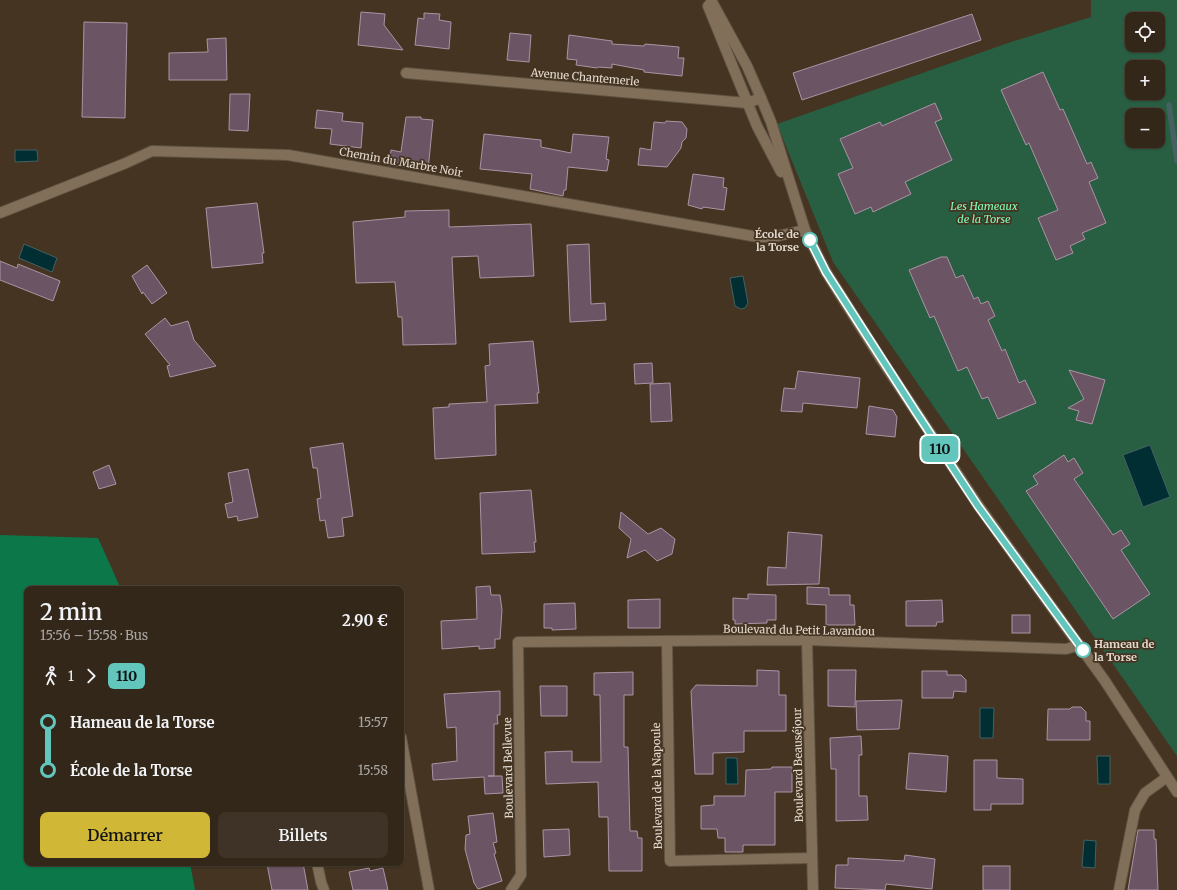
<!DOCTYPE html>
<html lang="fr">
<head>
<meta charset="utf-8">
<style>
  :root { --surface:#332719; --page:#3e3326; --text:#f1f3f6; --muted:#a9a5a2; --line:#4e4438; --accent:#d0b736 }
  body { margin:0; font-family:Merriweather,serif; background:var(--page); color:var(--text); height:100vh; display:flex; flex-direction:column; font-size:15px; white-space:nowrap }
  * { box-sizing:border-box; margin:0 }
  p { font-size:13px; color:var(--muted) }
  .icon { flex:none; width:22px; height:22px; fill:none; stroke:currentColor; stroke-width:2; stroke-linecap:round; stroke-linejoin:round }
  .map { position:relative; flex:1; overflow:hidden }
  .drawer { position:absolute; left:24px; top:586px; width:380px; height:280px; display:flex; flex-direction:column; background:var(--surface); border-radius:8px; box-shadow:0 1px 3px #0004,0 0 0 1px var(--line) }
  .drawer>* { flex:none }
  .badge { padding:0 8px; border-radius:6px; font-size:14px; line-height:26px }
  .tools { position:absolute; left:1125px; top:12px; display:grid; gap:8px }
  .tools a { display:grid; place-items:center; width:40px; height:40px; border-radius:8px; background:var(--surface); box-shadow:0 1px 3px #0004,0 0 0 1px var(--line); font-size:20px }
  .map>.badge { position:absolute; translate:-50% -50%; box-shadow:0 0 0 2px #fff }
  .legs { display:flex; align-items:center; gap:6px; height:44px; padding:0 16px; font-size:13px }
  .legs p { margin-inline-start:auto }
  .summary { display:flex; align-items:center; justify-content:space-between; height:68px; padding:0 16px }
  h1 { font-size:22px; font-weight:600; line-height:30px }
  .button { display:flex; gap:8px; margin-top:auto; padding:8px 16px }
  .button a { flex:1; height:46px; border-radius:8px; background:var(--accent); color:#111; font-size:16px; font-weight:600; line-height:46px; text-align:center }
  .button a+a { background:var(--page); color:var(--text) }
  ul { padding:0 16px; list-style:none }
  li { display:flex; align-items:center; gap:14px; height:48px; font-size:15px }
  li i { display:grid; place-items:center; width:6px; height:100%; margin:0 5px; background:currentColor }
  li i::after { content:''; width:10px; height:10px; margin:-5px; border:3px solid; border-radius:50%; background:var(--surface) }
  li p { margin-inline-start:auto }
  li:first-child i { background:linear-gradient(#0000 50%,currentColor 0) }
  li:last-child i { background:linear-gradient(currentColor 50%,#0000 0) }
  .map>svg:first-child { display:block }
</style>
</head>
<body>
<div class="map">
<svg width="1177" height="890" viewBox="0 0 1177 890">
  <rect width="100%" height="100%" fill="#443421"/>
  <path fill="#285e41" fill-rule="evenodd" d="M 1091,0 L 1177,0 L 1177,756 L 833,262 L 777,124 L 1008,43 L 1091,17 ZM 1132,19 L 1158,19 L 1158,45 L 1132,45 ZM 1132,67 L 1158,67 L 1158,93 L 1132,93 ZM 1132,115 L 1158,115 L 1158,141 L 1132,141 Z"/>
  <path fill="#0c784a" d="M 0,535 L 98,538 L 121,589 L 27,589 L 27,863 L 190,863 L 195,890 L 0,890 Z"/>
  <g fill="#012e33" stroke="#456162">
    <path d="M 15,150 L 37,150 L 38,161 L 15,162 Z"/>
    <path d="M 24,244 L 57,258 L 52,272 L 19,258 Z"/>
    <path d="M 743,276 L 748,303 L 745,308 L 741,309 L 735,306 L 730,278 Z"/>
    <path d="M 1150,445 L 1170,497 L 1143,507 L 1123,455 Z"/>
    <path d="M 980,708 L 994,708 L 993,738 L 980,738 Z"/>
    <path d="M 1097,756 L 1110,756 L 1110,784 L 1098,784 Z"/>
    <path d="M 726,758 L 737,758 L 738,784 L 726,784 Z"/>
    <path d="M 1084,840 L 1096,841 L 1095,868 L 1082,867 Z"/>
  </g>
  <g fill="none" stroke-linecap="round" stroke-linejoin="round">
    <path stroke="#456162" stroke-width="5.5" d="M 1169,105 L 1177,161"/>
  </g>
  <g fill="#6b5464" stroke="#ac93a4">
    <path d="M 361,12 L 385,14 L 384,25 L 403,50 L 358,45 Z"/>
    <path d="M 424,13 L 440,14 L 439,20 L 451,22 L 449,49 L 415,45 L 418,18 L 424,19 Z"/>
    <path d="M 972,14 L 981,40 L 802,100 L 793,73 Z"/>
    <path d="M 84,22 L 127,23 L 125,118 L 82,117 Z"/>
    <path d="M 510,33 L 531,35 L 529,62 L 507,60 Z"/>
    <path d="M 569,35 L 612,41 L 612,44 L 644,46 L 645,44 L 679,47 L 678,58 L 684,58 L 682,76 L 644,72 L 644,70 L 612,64 L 612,68 L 598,67 L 597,68 L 576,65 L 577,60 L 567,59 Z"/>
    <path d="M 226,38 L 227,80 L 169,80 L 169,53 L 208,52 L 207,39 Z"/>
    <path d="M 1043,72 L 1060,110 L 1063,109 L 1087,164 L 1091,162 L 1098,178 L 1089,182 L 1106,223 L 1082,233 L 1085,239 L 1070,246 L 1073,253 L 1056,260 L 1038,218 L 1058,210 L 1029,143 L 1026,145 L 1001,90 Z"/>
    <path d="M 230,94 L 250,94 L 248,131 L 229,130 Z"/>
    <path d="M 935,103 L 942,119 L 935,122 L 952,160 L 905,182 L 911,194 L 873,212 L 871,207 L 855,214 L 838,174 L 853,168 L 840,139 L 880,122 L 882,126 Z"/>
    <path d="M 317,110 L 343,113 L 342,121 L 363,123 L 361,148 L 330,144 L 332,129 L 315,128 Z"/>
    <path d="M 406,117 L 421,117 L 421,119 L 433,120 L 428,170 L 389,165 L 391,150 L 401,152 Z"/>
    <path d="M 666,121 L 682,122 L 687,129 L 686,138 L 682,142 L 681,148 L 667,167 L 638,165 L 640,148 L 651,150 L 654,122 L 665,123 Z"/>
    <path d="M 484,134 L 541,140 L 541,147 L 571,153 L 573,134 L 609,137 L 606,159 L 609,160 L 607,171 L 568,167 L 566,190 L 564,190 L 563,196 L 530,189 L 532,174 L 480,169 Z"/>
    <path d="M 693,174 L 724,178 L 723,187 L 727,188 L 724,210 L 703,207 L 702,209 L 688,205 Z"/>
    <path d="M 257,203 L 264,253 L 262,253 L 263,263 L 212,268 L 206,208 Z"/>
    <path d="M 449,210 L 449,227 L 531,224 L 534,276 L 480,278 L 478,256 L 452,257 L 456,344 L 403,345 L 402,317 L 398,317 L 395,282 L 356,283 L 353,222 L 405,217 L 405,211 Z"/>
    <path d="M 589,244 L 591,304 L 605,303 L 606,320 L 570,322 L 567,245 Z"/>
    <path d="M 941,257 L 947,257 L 956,278 L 963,275 L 974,299 L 978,297 L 981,304 L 988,301 L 995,316 L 988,320 L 1002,351 L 1005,349 L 1019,383 L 1025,380 L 1036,403 L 998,419 L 988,397 L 982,399 L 967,367 L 958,371 L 934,316 L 930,318 L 909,270 Z"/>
    <path d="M 0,261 L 17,268 L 18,264 L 60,281 L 53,301 L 0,280 Z"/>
    <path d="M 147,265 L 167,293 L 152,304 L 143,292 L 142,294 L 132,276 Z"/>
    <path d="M 165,318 L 171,326 L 188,321 L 194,340 L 216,366 L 170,377 L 167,366 L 170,365 L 145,334 Z"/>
    <path d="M 533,341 L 539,393 L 537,393 L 538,403 L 495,405 L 496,455 L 435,459 L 433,408 L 449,407 L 449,404 L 487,402 L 485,366 L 490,365 L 489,344 Z"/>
    <path d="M 652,363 L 653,383 L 635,384 L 634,364 Z"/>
    <path d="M 1069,370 L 1105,380 L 1092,424 L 1076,420 L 1079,411 L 1068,408 L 1084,399 Z"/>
    <path d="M 798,371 L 860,378 L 857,408 L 803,403 L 802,412 L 781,411 L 784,388 L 795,389 Z"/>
    <path d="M 670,383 L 672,421 L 651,422 L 650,384 Z"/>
    <path d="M 869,406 L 893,410 L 897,417 L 895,437 L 866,434 Z"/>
    <path d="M 343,443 L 353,516 L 342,518 L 344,536 L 328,538 L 325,520 L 320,521 L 317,499 L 321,498 L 317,468 L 313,468 L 310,448 Z"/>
    <path d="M 1064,455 L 1068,462 L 1074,458 L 1083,473 L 1074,479 L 1113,535 L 1121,530 L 1130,544 L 1121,550 L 1150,594 L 1113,619 L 1026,491 L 1038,484 L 1033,476 Z"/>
    <path d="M 109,465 L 116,484 L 99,489 L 93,472 Z"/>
    <path d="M 248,469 L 258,517 L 238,521 L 237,516 L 228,518 L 225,504 L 233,502 L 228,473 Z"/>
    <path d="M 531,490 L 536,542 L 534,542 L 535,552 L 482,554 L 480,493 Z"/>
    <path d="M 621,512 L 648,534 L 661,528 L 675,539 L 672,554 L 657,561 L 645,550 L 627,558 L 631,539 L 619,528 Z"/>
    <path d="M 788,532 L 822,535 L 819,584 L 767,585 L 768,567 L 786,568 Z"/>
    <path d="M 490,586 L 491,595 L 500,595 L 502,610 L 500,639 L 495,639 L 495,648 L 479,649 L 479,646 L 442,649 L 441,621 L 477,619 L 476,587 Z"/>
    <path d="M 807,587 L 829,588 L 829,595 L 850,595 L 850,605 L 854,605 L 855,625 L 826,625 L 826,605 L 807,604 Z"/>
    <path d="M 748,594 L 776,595 L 776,620 L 767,620 L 767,623 L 735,624 L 735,620 L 733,620 L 733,598 L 748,599 Z"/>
    <path d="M 660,599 L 660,628 L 628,628 L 628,600 Z"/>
    <path d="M 942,600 L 943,622 L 937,622 L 936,626 L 906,626 L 906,601 Z"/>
    <path d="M 575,603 L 576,629 L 552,630 L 552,628 L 544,628 L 544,604 Z"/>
    <rect x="1012" y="615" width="18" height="18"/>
    <path d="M 757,670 L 779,671 L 779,695 L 786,695 L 786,731 L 744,731 L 744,752 L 713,753 L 713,774 L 695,774 L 691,691 L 696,685 L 757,686 Z"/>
    <path d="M 828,670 L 856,670 L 855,707 L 828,706 Z"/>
    <path d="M 922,671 L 947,671 L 947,675 L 961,675 L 966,680 L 966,692 L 954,691 L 953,698 L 922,698 Z"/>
    <path d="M 633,672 L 633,695 L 624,695 L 624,747 L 628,747 L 630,831 L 637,831 L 638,838 L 642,838 L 642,871 L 609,871 L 608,817 L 599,817 L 598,782 L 546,784 L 545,752 L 572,751 L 572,762 L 601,762 L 600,695 L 594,695 L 594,673 Z"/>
    <path d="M 540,686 L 567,686 L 567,716 L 541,716 Z"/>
    <path d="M 500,691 L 500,715 L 497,715 L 498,724 L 494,724 L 494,776 L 488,776 L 502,776 L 503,793 L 485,794 L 484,777 L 433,780 L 432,764 L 457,761 L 456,727 L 447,728 L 444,694 Z"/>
    <path d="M 902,700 L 899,729 L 857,730 L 856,701 Z"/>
    <path d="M 1072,707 L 1081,707 L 1086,712 L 1086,721 L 1090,721 L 1090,740 L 1047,740 L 1048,709 L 1070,709 Z"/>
    <path d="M 861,736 L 862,755 L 859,755 L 859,796 L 867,796 L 868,820 L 836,821 L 836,769 L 831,769 L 830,738 Z"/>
    <path d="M 909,753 L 948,756 L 946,792 L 906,789 Z"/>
    <path d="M 974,760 L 997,760 L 997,778 L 1023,779 L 1023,804 L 991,804 L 991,810 L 974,810 Z"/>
    <path d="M 772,767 L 792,767 L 792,792 L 775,792 L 775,845 L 743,845 L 743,852 L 725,852 L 725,838 L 718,838 L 717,829 L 701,829 L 701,806 L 714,805 L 714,796 L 745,796 L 746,770 L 771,769 Z"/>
    <path d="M 493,813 L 497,842 L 493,843 L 496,853 L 494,854 L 502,881 L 478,889 L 474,883 L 465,849 L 466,835 L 470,834 L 468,816 Z"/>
    <path d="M 569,829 L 570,855 L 544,857 L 543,830 Z"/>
    <path d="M 1138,830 L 1154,830 L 1154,839 L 1156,839 L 1158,890 L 1128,890 Z"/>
    <path d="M 905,855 L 935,859 L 932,889 L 886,884 L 885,890 L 835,888 L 836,865 L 848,865 L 848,858 L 904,861 Z"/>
    <path d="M 276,863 L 303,863 L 308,890 L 272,890 L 267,864 Z"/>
    <rect x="983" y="866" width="27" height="24"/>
    <path d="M 369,868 L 370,871 L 383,868 L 388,890 L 353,890 L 349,872 Z"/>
  </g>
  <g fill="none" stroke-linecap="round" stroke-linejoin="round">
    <defs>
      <g id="street">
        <path d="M 406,73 L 747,103 L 761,98"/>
        <path d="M 0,213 L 126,163 L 152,151 L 288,155 L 758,237 L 773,237 L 805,230"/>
        <path d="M 807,640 L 813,890"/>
        <path d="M 667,641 L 670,861 L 812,858"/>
        <path d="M 401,737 L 429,890"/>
        <path d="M 317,863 L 321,882 L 324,890"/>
        <path d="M 511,890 L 521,875 L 518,642 L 807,640 L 1066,649 L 1080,645"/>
        <path d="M 1119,890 L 1135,810 L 1145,793 L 1167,777"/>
      </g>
      <g id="secondary">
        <path d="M 711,0 L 747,66 L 761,98 L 771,122 L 805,230 L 826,272 L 881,359 L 978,505 L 1105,681 L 1177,792"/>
        <path d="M 708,6 L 757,126 L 781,172"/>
      </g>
    </defs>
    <use href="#street" stroke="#5e513f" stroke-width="12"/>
    <use href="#secondary" stroke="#5e513f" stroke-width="12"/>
    <use href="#street" stroke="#816f5a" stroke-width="10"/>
    <use href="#secondary" stroke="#816f5a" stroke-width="10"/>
  </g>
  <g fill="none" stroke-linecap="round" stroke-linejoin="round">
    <defs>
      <path id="line-1" d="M 810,240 L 826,272 L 916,412 L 978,506 L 1083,650"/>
    </defs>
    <use href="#line-1" stroke="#fff" stroke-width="9"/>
    <use href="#line-1" stroke="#62c6bc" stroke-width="6"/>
  </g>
  <g fill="#fff" stroke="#62c6bc" stroke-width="2">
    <circle cx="810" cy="240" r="7"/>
    <circle cx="1083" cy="650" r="7"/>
  </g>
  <g text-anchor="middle" stroke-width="3.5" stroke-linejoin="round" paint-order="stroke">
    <g font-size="11" fill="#e3d9ce" stroke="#443421">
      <text transform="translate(585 77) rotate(5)" y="4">Avenue Chantemerle</text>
      <text transform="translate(401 162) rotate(10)" y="4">Chemin du Marbre Noir</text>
      <text transform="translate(799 630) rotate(1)" y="4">Boulevard du Petit Lavandou</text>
      <text transform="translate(798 765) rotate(-91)" y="4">Boulevard Beauséjour</text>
      <text transform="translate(508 768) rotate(-91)" y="4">Boulevard Bellevue</text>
      <text transform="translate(657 786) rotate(-91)" y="4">Boulevard de la Napoule</text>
    </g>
    <g font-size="11" font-style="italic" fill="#83fdb9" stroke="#443421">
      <text x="984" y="210">Les Hameaux<tspan x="984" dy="13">de la Torse</tspan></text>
    </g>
    <g font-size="11" font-weight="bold" fill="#e3d9ce" stroke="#443421" text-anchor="end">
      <text x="799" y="238">École de<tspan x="799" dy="13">la Torse</tspan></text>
      <text x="1094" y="648" text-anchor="start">Hameau de<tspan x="1094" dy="13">la Torse</tspan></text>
    </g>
  </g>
</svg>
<div class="tools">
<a><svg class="icon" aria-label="locate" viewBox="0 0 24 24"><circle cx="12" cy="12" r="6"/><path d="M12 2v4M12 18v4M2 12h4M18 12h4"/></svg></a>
<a>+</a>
<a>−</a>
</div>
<b class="badge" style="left:940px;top:449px;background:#62c6bc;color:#111">110</b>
<section class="drawer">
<div class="summary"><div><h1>2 min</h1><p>15:56 – 15:58 · Bus</p></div><b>2.90 €</b></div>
<div class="legs"><svg class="icon" aria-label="walk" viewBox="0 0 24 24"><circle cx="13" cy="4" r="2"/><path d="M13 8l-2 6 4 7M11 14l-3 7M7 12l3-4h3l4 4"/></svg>1<svg class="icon" aria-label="forward" viewBox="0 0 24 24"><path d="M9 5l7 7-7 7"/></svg><b class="badge" style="background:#62c6bc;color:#111">110</b></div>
<ul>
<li><i style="color:#62c6bc"></i><b>Hameau de la Torse</b><p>15:57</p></li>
<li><i style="color:#62c6bc"></i><b>École de la Torse</b><p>15:58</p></li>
</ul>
<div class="button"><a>Démarrer</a><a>Billets</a></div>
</section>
</div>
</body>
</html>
